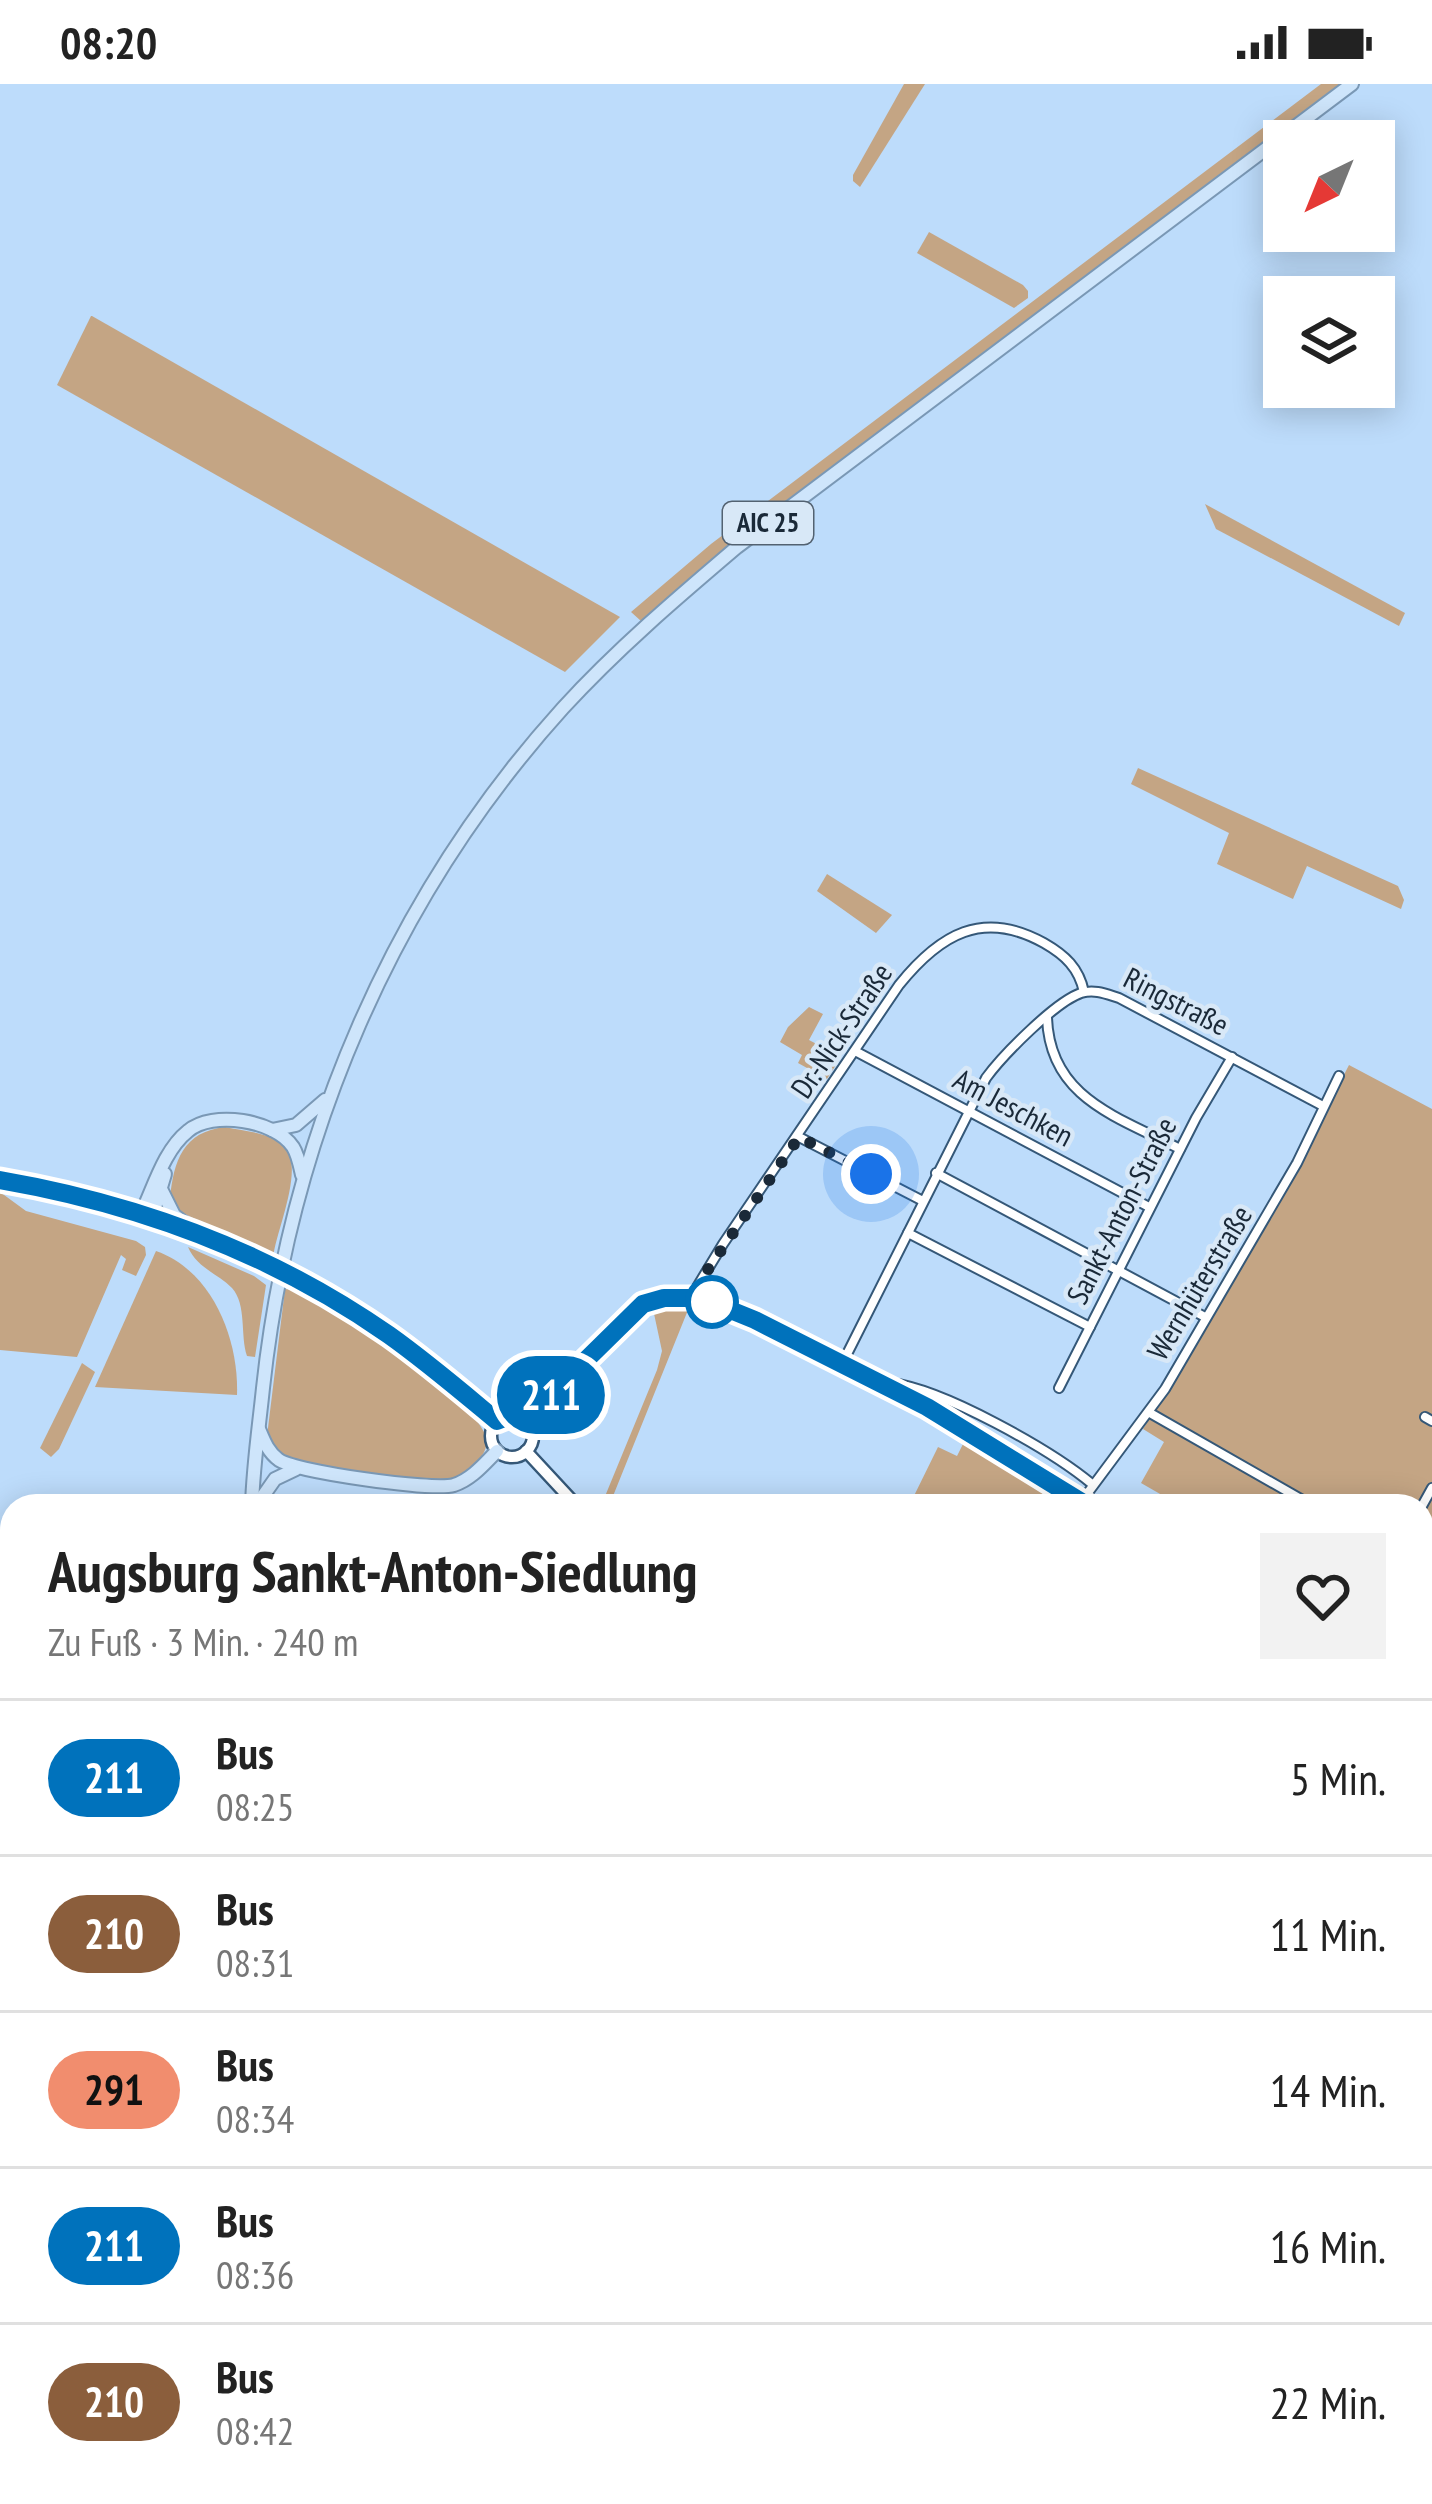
<!DOCTYPE html>
<html lang="de">
<head>
<meta charset="utf-8">
<style>
  :root { --surface:#fff; --page:#f2f2f2; --text:#222; --muted:#767676; --line:#e0e0e0 }
  body { margin:0; font-family:"PT Sans Narrow",sans-serif; background:var(--page); color:var(--text); height:100vh; display:flex; flex-direction:column; font-size:45px; white-space:nowrap }
  * { box-sizing:border-box; margin:0 }
  p { font-size:39px; color:var(--muted) }
  .icon { flex:none; width:66px; height:66px; fill:none; stroke:currentColor; stroke-width:2; stroke-linecap:round; stroke-linejoin:round }
  .map { position:relative; flex:1; overflow:hidden }
  .drawer { position:absolute; left:0px; top:1410px; width:1434px; height:1011px; display:flex; flex-direction:column; background:var(--surface); border-radius:36px 36px 0 0; box-shadow:0 6px 30px #0003 }
  .drawer>* { flex:none }
  .badge { padding:0 24px; border-radius:39px; font-size:42px; line-height:78px }
  .needle { width:78px; rotate:223deg }
  .tools { position:absolute; left:1263px; top:36px; display:grid; gap:24px }
  .tools a { display:grid; place-items:center; width:132px; height:132px; border-radius:0px; background:var(--surface); box-shadow:0 6px 30px #0003; font-size:60px }
  .you { position:absolute; width:60px; height:60px; margin:-30px; border:9px solid #fff; border-radius:50%; background:#1a73e8; box-shadow:0 0 0 18px #1a73e833 }
  .map>.badge { position:absolute; translate:-50% -50%; box-shadow:0 0 0 6px #fff }
  .round { display:grid; place-items:center; flex:none; width:126px; height:126px; border-radius:0px; background:var(--page) }
  .summary { display:flex; align-items:center; justify-content:space-between; height:204px; padding:0 48px }
  h1 { font-size:57px; font-weight:700; line-height:90px }
  ul { padding:0; list-style:none }
  li { display:flex; align-items:center; gap:36px; height:156px; padding:0 48px; border-top:3px solid var(--line) }
  li div { flex:1 }
  li b { display:block; font-size:45px }
  li em { font-style:normal }
  li .badge { min-width:132px; font-weight:700; text-align:center }
  .status { display:flex; justify-content:space-between; align-items:center; height:84px; padding:0 60px; background:var(--surface); direction:ltr }
  .status svg { height:33px; fill:currentColor }
  .map>svg:first-child { display:block }
</style>
</head>
<body>
<div class="status"><b>08:20</b><svg viewBox="0 0 49 12"><path d="M0 12V9h3v3zM5 12V6h3v6zM10 12V3h3v9zM15 12V0h3v12zM26 1h20v11H26zM47 4h2v5h-2z"/></svg></div>
<div class="map">
<svg width="1432" height="2420" viewBox="0 0 1432 2420">
  <rect width="100%" height="100%" fill="#bddcfb"/>
  <path fill="#accff0" d="M 1422,1617 L 1432,1623 L 1432,2176 L 1422,2171 Z"/>
  <g fill="#c4a584">
    <path d="M 904,0 L 925,0 L 860,103 L 853,97 L 853,91 Z"/>
    <path d="M 1321,0 L 1341,0 L 704,482 L 641,537 L 631,528 L 711,460 Z"/>
    <path d="M 929,148 L 1023,201 L 1028,207 L 1028,214 L 1014,224 L 917,169 Z"/>
    <path d="M 91,232 L 92,232 L 620,533 L 565,588 L 57,301 Z"/>
    <path d="M 1205,420 L 1405,529 L 1399,542 L 1216,445 Z"/>
    <path d="M 1138,684 L 1398,802 L 1404,816 L 1401,825 L 1307,782 L 1293,815 L 1217,780 L 1229,749 L 1131,700 Z"/>
    <path d="M 827,790 L 892,831 L 876,849 L 817,807 Z"/>
    <path d="M 809,923 L 823,930 L 809,956 L 841,973 L 827,995 L 798,979 L 802,971 L 780,958 L 788,943 Z"/>
    <path d="M 1349,981 L 1432,1025 L 1432,1540 L 1422,1553 L 1422,1422 L 1181,1422 L 1141,1399 L 1164,1358 L 1143,1345 L 1269,1137 Z"/>
    <path d="M 225,1043 C 242,1047 265,1048 280,1058 C 309,1076 276,1145 273,1174 L 179,1127 L 170,1114 C 174,1076 183,1048 225,1043 Z"/>
    <path d="M 0,1108 L 26,1127 L 136,1157 L 145,1163 L 146,1171 L 136,1192 L 122,1186 L 126,1175 L 121,1171 L 77,1273 L 0,1266 Z"/>
    <path d="M 188,1163 L 254,1192 L 266,1201 L 255,1273 L 247,1272 C 240,1251 247,1221 232,1204 C 217,1189 197,1184 188,1163 Z"/>
    <path d="M 156,1167 C 213,1187 239,1256 237,1311 L 95,1303 Z"/>
    <path d="M 285,1205 C 291,1206 297,1205 303,1207 C 335,1215 483,1323 486,1354 C 488,1364 483,1371 477,1378 C 468,1387 458,1394 446,1396 C 408,1402 340,1386 300,1380 C 284,1375 274,1368 267,1352 Z"/>
    <path d="M 665,1220 L 688,1226 L 609,1422 L 601,1422 L 657,1286 L 662,1267 L 653,1225 Z"/>
    <path d="M 82,1279 L 95,1288 L 59,1365 L 51,1373 L 40,1364 Z"/>
    <path d="M 964,1358 L 1048,1413 L 1043,1422 L 909,1422 L 938,1363 L 957,1372 Z"/>
    <path d="M 1422,2361 L 1432,2365 L 1432,2420 L 1266,2420 L 1270,2409 L 1422,2409 Z"/>
  </g>
  <g fill="none" stroke-linecap="round" stroke-linejoin="round">
    <g stroke="#b28390" stroke-width="3">
      <path d="M 0,2230 L 12,2197"/>
      <path d="M 1422,2336 L 1432,2339"/>
    </g>
    <defs>
      <g id="street">
        <path d="M 1047,934 C 1050,1015 1119,1033 1180,1065"/>
        <path d="M 855,967 L 1149,1123"/>
        <path d="M 799,1053 L 923,1117"/>
        <path d="M 936,1089 L 1205,1233"/>
        <path d="M 908,1149 L 1090,1243"/>
        <path d="M 701,1213 L 697,1203 L 723,1160 L 899,901 C 940,850 983,825 1044,859 C 1065,871 1079,884 1084,908"/>
        <path d="M 843,1278 L 986,994 C 1003,971 1055,918 1081,909 C 1095,905 1106,910 1119,914 L 1323,1022"/>
        <path d="M 891,1299 C 943,1305 1051,1366 1092,1400"/>
        <path d="M 1059,1304 L 1196,1034 L 1232,973"/>
        <path d="M 1150,1329 L 1313,1422"/>
        <path d="M 1425,1333 L 1432,1337"/>
        <path d="M 525,1336 L 643,1220 L 664,1214 L 701,1214 L 751,1235 L 927,1323 L 1088,1422"/>
        <path d="M 1081,1418 L 1165,1305 L 1297,1079 L 1339,992"/>
        <path d="M 1422,1422 L 1432,1404"/>
        <path d="M 1422,1485 L 1432,1491"/>
        <path d="M 1422,1617 L 1432,1623"/>
        <path d="M 1422,1824 L 1432,1806"/>
        <path d="M 1422,1944 L 1432,1949"/>
      </g>
      <g id="secondary">
        <path d="M 0,1096 C 90,1111 177,1138 260,1176"/>
        <path d="M 299,1197 L 389,1251 L 497,1337"/>
        <circle cx="512" cy="1352" r="21"/>
        <path d="M 526,1367 L 577,1422"/>
        <path d="M 1422,2187 L 1432,2192"/>
      </g>
      <g id="primary">
        <path d="M 272,1046 L 296,1041 L 325,1016"/>
        <path d="M 162,1107 L 174,1131 L 199,1150"/>
        <path d="M 141,1130 C 154,1103 164,1066 188,1047 C 212,1026 275,1036 293,1063 C 298,1071 300,1082 302,1091"/>
        <path d="M 152,1133 L 165,1090"/>
        <path d="M 259,1345 C 264,1357 268,1368 279,1376 C 297,1388 432,1407 454,1401 C 472,1395 484,1380 497,1367"/>
        <path d="M 252,1422 C 253,1383 259,1343 263,1304 C 290,1053 393,812 563,624 C 617,565 677,514 737,463 L 1352,0"/>
        <path d="M 256,1422 L 275,1395 L 296,1385"/>
        <path d="M 162,2420 L 163,2409"/>
      </g>
    </defs>
    <use href="#street" stroke="#355878" stroke-width="12"/>
    <use href="#secondary" stroke="#355878" stroke-width="15"/>
    <use href="#primary" stroke="#7a98b5" stroke-width="16"/>
    <use href="#street" stroke="#fff" stroke-width="8"/>
    <use href="#secondary" stroke="#fff" stroke-width="10"/>
    <use href="#primary" stroke="#cee5fb" stroke-width="12"/>
    <defs>
      <path id="secondary-bridge" d="M 260,1176 L 299,1197"/>
    </defs>
    <use href="#secondary-bridge" stroke="#355878" stroke-width="15" stroke-linecap="butt"/>
    <use href="#secondary-bridge" stroke="#fff" stroke-width="10"/>
  </g>
  <g fill="none" stroke-linecap="round" stroke-linejoin="round">
    <defs>
      <path id="line" d="M 0,1096 C 139,1120 273,1170 389,1251 C 427,1278 462,1308 497,1337 L 512,1331 L 525,1336 L 643,1220 L 664,1214 L 701,1214 L 755,1236 L 927,1323 L 1088,1422"/>
    </defs>
    <use href="#line" stroke="#fff" stroke-width="27"/>
    <use href="#line" stroke="#0072bc" stroke-width="18"/>
    <path stroke="#1a2938" stroke-width="12" stroke-dasharray="0 21.6" d="M 712,1218 L 701,1214 L 700,1197 L 799,1053 L 871,1090"/>
  </g>
  <circle fill="#fff" stroke="#0072bc" stroke-width="6" cx="712" cy="1218" r="24"/>
  <g text-anchor="middle" stroke-width="9" stroke-linejoin="round" paint-order="stroke">
    <rect fill="#d8e8f7" stroke="#536271" stroke-width="3" x="723" y="418" width="90" height="42" rx="9"/>
    <g font-size="27" font-weight="bold" fill="#1a2938">
      <text x="768" y="448">AIC 25</text>
    </g>
    <g font-size="30" fill="#1a2938" stroke="#d8e8f7">
      <text transform="translate(1176 918) rotate(27)" y="10">Ringstraße</text>
      <text transform="translate(842 947) rotate(-56)" y="10">Dr.-Nick-Straße</text>
      <text transform="translate(1013 1024) rotate(28)" y="10">Am Jeschken</text>
      <text transform="translate(1122 1127) rotate(-63)" y="10">Sankt-Anton-Straße</text>
      <text transform="translate(1200 1199) rotate(-59)" y="10">Wernhüterstraße</text>
    </g>
  </g>
</svg>
<div class="tools">
<a><svg class="needle" viewBox="-14 -14 28 28"><path d="M0-13l5 13h-10z" fill="#e53935"/><path d="M0 13l5-13h-10z" fill="#767676"/></svg></a>
<a><svg class="icon" aria-label="layers" viewBox="0 0 24 24"><path d="M12 4l9 5-9 5-9-5zM3 14l9 5 9-5"/></svg></a>
</div>
<div class="you" style="left:871px;top:1090px"></div>
<b class="badge" style="left:551px;top:1311px;background:#0072bc;color:#fff">211</b>
<section class="drawer">
<div class="summary"><div><h1>Augsburg Sankt-Anton-Siedlung</h1><p>Zu Fuß · 3 Min. · 240 m</p></div><a class="round"><svg class="icon" aria-label="heart" viewBox="0 0 24 24"><path d="M12 20l-8-8c-3-5 5-10 8-4 3-6 11-1 8 4z"/></svg></a></div>
<ul>
<li><span class="badge" style="background:#0072bc;color:#fff">211</span><div><b>Bus</b><p>08:25</p></div><em>5 Min.</em></li>
<li><span class="badge" style="background:#8b5e3c;color:#fff">210</span><div><b>Bus</b><p>08:31</p></div><em>11 Min.</em></li>
<li><span class="badge" style="background:#f18d6e;color:#111">291</span><div><b>Bus</b><p>08:34</p></div><em>14 Min.</em></li>
<li><span class="badge" style="background:#0072bc;color:#fff">211</span><div><b>Bus</b><p>08:36</p></div><em>16 Min.</em></li>
<li><span class="badge" style="background:#8b5e3c;color:#fff">210</span><div><b>Bus</b><p>08:42</p></div><em>22 Min.</em></li>
</ul>
</section>
</div>
</body>
</html>
